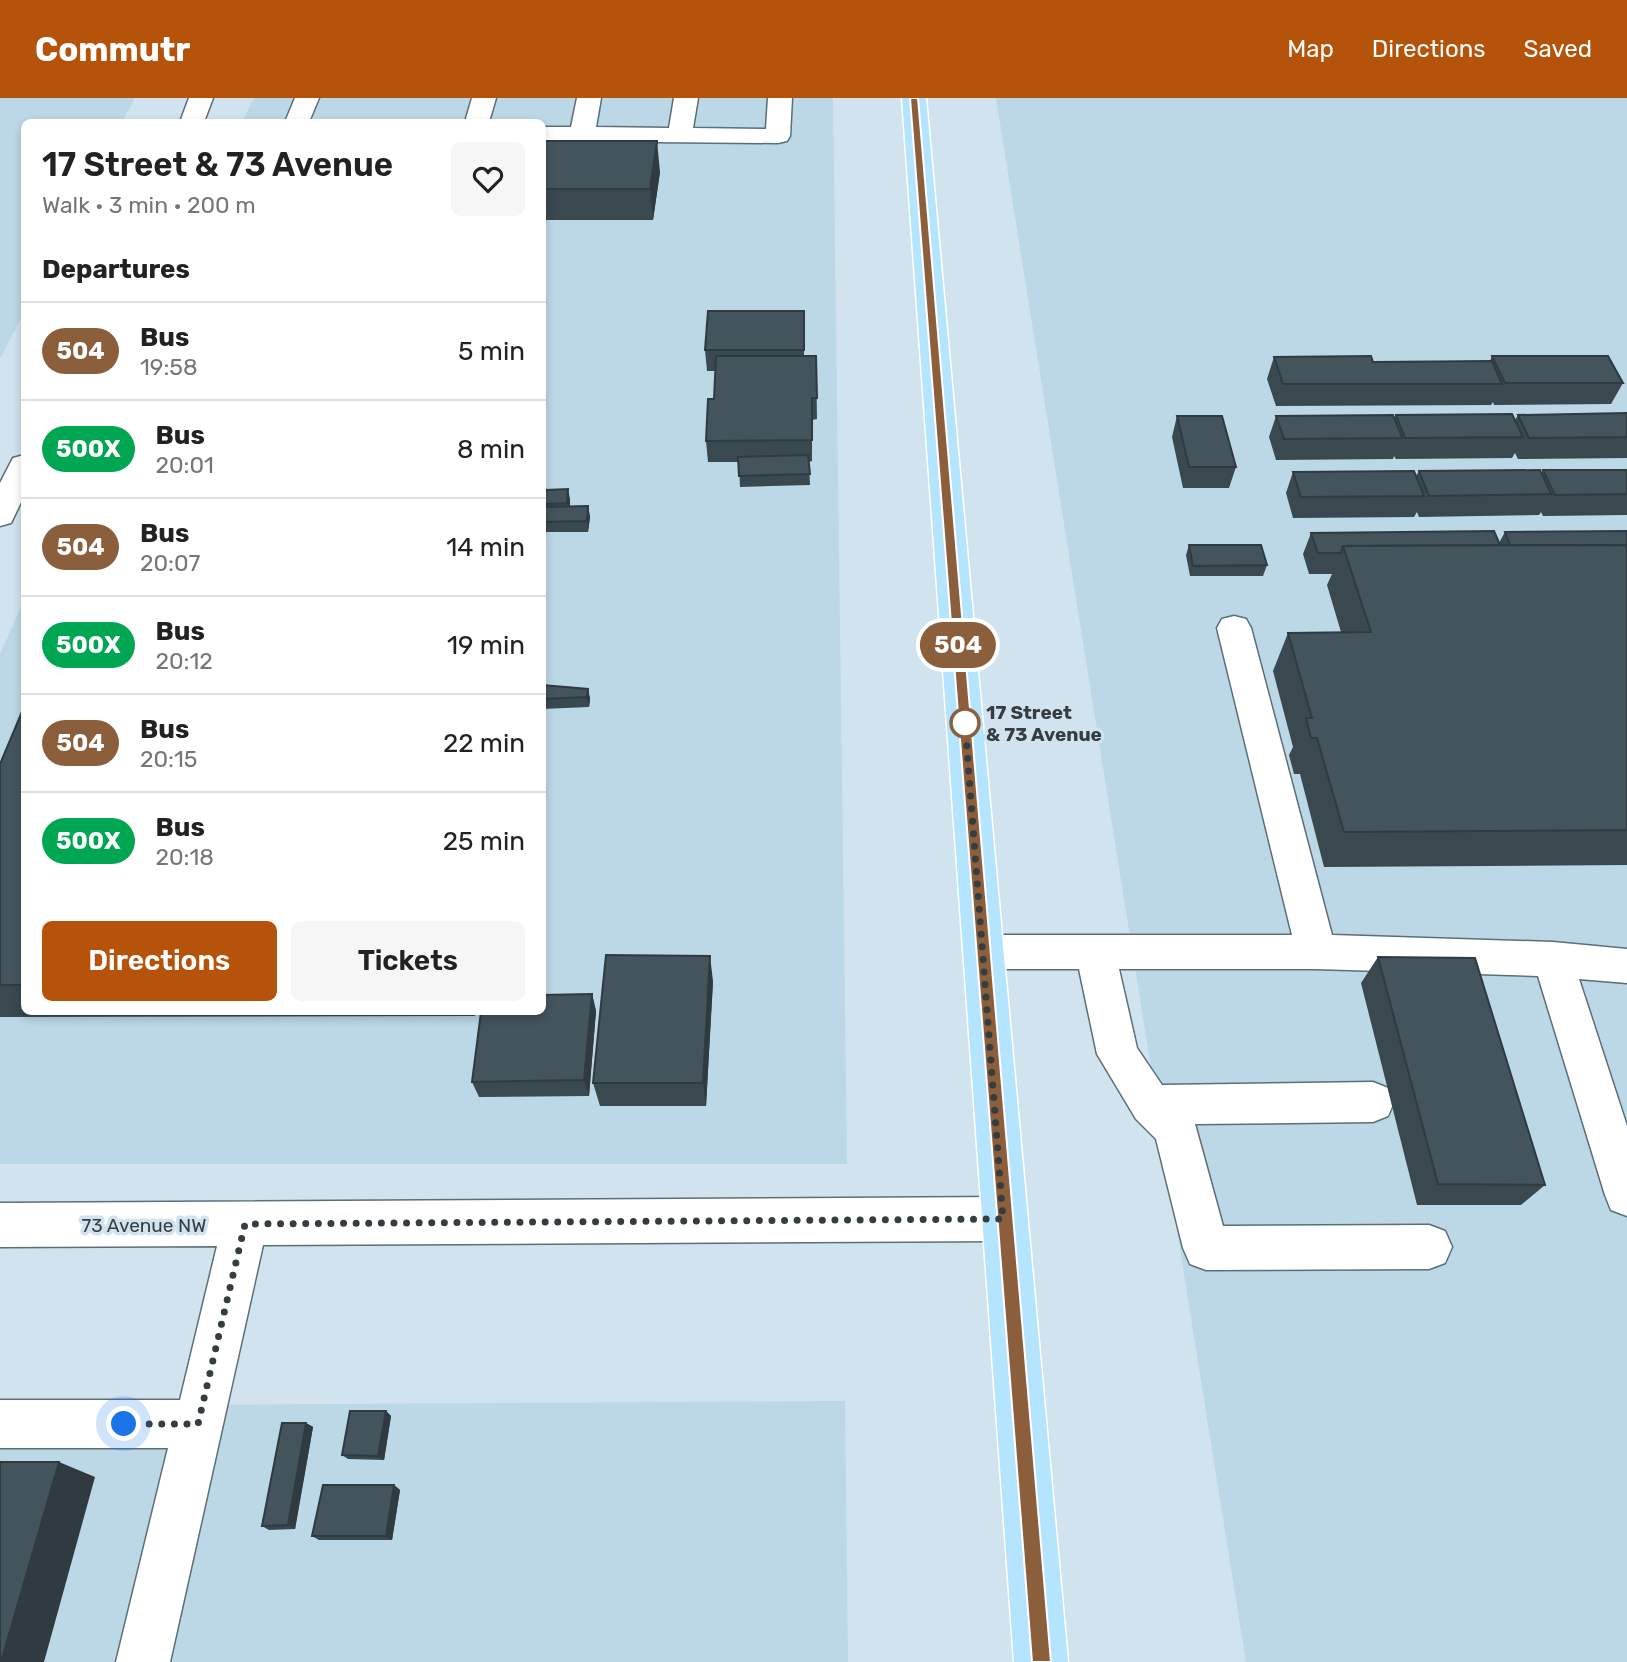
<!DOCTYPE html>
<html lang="en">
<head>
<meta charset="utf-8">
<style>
  :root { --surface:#fff; --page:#f6f6f6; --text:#222; --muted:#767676; --line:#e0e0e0; --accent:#b45309 }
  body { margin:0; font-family:Rubik,sans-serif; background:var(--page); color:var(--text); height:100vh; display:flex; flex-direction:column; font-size:26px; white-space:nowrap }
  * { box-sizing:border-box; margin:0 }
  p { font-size:23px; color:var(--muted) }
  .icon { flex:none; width:38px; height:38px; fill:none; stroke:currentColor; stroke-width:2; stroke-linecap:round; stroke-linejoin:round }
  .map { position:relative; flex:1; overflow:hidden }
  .side { position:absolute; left:21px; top:21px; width:525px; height:896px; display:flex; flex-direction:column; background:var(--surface); border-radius:10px; box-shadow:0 4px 10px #0003 }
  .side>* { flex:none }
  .badge { padding:0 14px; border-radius:23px; font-size:24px; line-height:46px }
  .you { position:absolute; width:35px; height:35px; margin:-18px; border:5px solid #fff; border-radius:50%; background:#1a73e8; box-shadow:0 0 0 10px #1a73e833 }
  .map>.badge { position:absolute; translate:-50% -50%; box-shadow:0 0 0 4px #fff }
  h2 { padding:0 21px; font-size:26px; line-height:63px }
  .round { display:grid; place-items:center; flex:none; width:74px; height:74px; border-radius:10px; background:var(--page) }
  .summary { display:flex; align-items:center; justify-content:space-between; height:119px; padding:0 21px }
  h1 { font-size:33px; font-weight:600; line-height:52px }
  .primary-button { display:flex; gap:14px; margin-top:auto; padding:14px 21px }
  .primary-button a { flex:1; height:80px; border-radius:10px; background:var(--accent); color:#fff; font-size:28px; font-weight:600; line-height:80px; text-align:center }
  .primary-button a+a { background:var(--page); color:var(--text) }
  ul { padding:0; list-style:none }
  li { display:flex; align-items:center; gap:21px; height:98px; padding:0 21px; border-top:2px solid var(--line) }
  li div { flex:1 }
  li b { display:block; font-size:26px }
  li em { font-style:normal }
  li .badge { min-width:77px; font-weight:700; text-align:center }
  header { display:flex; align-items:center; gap:42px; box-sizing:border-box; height:98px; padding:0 35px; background:var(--accent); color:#fff }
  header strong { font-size:33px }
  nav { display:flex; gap:38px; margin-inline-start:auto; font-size:24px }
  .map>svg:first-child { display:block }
</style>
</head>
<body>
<header>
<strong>Commutr</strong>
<nav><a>Map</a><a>Directions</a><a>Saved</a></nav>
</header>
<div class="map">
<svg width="1627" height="1564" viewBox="0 0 1627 1564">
  <rect width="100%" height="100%" fill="#d0e3ee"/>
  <g fill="#bcd7e5">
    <path d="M 0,0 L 135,0 L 122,24 L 24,24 L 24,214 L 0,261 Z"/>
    <path d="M 254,0 L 833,0 L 847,1066 L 0,1066 L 0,556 L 24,502 L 24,914 L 542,914 L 542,24 L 242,24 Z"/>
    <path d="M 996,0 L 1627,0 L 1627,1564 L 1246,1564 Z"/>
    <path d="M 845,1303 L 848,1564 L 0,1564 L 0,1308 Z"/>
  </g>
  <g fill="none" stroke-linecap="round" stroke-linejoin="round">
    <defs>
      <g id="minor">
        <path d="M 189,0 L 213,0 L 204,24 L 180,24 Z"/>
        <path d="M 295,0 L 319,0 L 309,24 L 285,24 Z"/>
        <path d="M 472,0 L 496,0 L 489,24 L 465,24 Z"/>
        <path d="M 577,0 L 601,0 L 596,29 L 669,30 L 674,0 L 698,0 L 693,30 L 766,31 L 768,0 L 792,0 L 790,38 L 787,43 L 778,45 L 542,43 L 542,29 L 571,29 Z"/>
        <path d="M 24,357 L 24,398 L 11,425 L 0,428 L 0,385 L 13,360 Z"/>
        <path d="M 1234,518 L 1246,521 L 1251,530 L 1332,837 L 1553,844 L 1627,851 L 1627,885 L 1579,881 L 1627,1028 L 1627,1118 L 1611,1112 L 1605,1097 L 1538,878 L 1316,871 L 1119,871 L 1137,950 L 1162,987 L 1373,984 L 1388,990 L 1394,1004 L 1388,1018 L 1373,1024 L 1195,1026 L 1223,1128 L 1429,1127 L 1445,1133 L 1452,1149 L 1445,1165 L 1429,1171 L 1206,1172 L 1190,1166 L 1183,1150 L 1156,1041 L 1136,1021 L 1097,956 L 1079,871 L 984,871 L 970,866 L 964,854 L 970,842 L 984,837 L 1292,837 L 1217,530 L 1222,521 Z"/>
        <path d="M 1003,1099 L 1019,1106 L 1025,1121 L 1019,1136 L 1003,1143 L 263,1147 L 170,1564 L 116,1564 L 168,1350 L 0,1350 L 0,1302 L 180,1302 L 217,1148 L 0,1149 L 0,1105 Z"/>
      </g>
      <path id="major" d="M 902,0 L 926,0 L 1068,1564 L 1014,1564 Z"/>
    </defs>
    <use href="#minor" stroke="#5c6e77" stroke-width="3"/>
    <use href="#major" stroke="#fff" stroke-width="3"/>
    <use href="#minor" fill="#fff" fill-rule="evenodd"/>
    <use href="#major" fill="#b5e4fe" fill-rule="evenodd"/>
  </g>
  <g fill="#3a4850">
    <path d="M 542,43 L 660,74 L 653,122 L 542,122 Z"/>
    <path d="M 804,213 L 804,258 L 816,258 L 817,321 L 812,322 L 812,363 L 809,364 L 810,387 L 740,389 L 739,364 L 708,364 L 706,343 L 714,301 L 716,273 L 707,273 L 705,252 Z"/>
    <path d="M 1492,258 L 1623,285 L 1611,306 L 1494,307 L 1493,304 L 1491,307 L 1276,308 L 1267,281 L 1274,259 L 1373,264 L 1490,263 Z"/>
    <path d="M 1627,315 L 1627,360 L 1518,361 L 1515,355 L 1512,360 L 1396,361 L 1394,358 L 1393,361 L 1276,362 L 1269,339 L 1276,318 L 1394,320 L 1396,317 L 1515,322 L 1518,317 Z"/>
    <path d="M 1177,318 L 1236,369 L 1229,390 L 1183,390 L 1172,339 Z"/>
    <path d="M 1543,372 L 1627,372 L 1627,417 L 1543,418 L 1541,414 L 1539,417 L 1419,419 L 1417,414 L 1414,419 L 1293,420 L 1286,395 L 1293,374 L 1416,378 L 1419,373 L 1541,376 Z"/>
    <path d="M 570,401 L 570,409 L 588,408 L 590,419 L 588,434 L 544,434 L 542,419 L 545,409 L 544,406 Z"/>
    <path d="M 1627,433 L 1627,767 L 1324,769 L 1300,676 L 1294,676 L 1289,657 L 1293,649 L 1273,573 L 1288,535 L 1341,534 L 1327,487 L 1332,476 L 1309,476 L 1303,456 L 1311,435 L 1499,445 L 1505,434 Z"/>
    <path d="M 1189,447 L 1267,467 L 1263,478 L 1190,478 L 1186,457 Z"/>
    <path d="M 542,587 L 588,591 L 590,601 L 589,609 L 542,611 Z"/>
    <path d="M 24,609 L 24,914 L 476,914 L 475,918 L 0,919 L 0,666 Z"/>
    <path d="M 1378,859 L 1545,1087 L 1521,1107 L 1417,1107 L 1361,885 Z"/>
    <path d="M 713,883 L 706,1008 L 600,1008 L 593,985 Z"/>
    <path d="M 592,896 L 596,913 L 589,998 L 479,999 L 472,984 Z"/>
    <path d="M 386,1313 L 391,1318 L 384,1362 L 348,1361 L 342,1357 Z"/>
    <path d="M 306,1325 L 313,1329 L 295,1431 L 269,1432 L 262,1428 Z"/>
    <path d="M 394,1387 L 400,1392 L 392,1442 L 319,1442 L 312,1438 Z"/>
  </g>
  <g fill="#2f3b41">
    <path d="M 657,43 L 660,74 L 653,122 L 650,91 Z"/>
    <path d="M 568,391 L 570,401 L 569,416 L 567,405 Z"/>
    <path d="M 588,408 L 590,419 L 588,434 L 587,423 Z"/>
    <path d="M 588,591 L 590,601 L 589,609 L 587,599 Z"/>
    <path d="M 710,858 L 713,883 L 706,1008 L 703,985 Z"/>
    <path d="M 592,896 L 596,913 L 589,998 L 584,982 Z"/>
    <path d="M 386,1313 L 391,1318 L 384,1362 L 378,1358 Z"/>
    <path d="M 306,1325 L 313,1329 L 295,1431 L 288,1427 Z"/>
    <path d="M 59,1364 L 95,1379 L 44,1564 L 1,1564 Z"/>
    <path d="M 394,1387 L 400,1392 L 392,1442 L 386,1438 Z"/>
  </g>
  <g fill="#43545d" stroke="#2f3b41" stroke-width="2">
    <path d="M 542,43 L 657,43 L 650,91 L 542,91 Z"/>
    <path d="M 708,213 L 804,213 L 804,252 L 705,252 Z"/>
    <path d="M 716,258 L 816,258 L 817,300 L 812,300 L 812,342 L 706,343 L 708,301 L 714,301 Z"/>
    <path d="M 1371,258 L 1373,264 L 1492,263 L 1502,286 L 1283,286 L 1274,259 Z"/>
    <path d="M 1492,258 L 1608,258 L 1623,285 L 1505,285 Z"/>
    <path d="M 1627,315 L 1627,339 L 1529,340 L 1518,317 Z"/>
    <path d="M 1512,316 L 1523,339 L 1405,340 L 1396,317 Z"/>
    <path d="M 1393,317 L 1402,340 L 1284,341 L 1276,318 Z"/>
    <path d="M 1177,318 L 1222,318 L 1236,369 L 1189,369 Z"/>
    <path d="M 808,357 L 810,376 L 739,378 L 738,359 Z"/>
    <path d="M 1540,372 L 1551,396 L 1429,398 L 1419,373 Z"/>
    <path d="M 1543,372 L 1627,372 L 1627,396 L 1555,397 Z"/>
    <path d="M 1414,373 L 1424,398 L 1301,399 L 1293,374 Z"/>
    <path d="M 568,391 L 567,405 L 544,406 L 546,392 Z"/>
    <path d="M 588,408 L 587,423 L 542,424 L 544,409 Z"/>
    <path d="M 1494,433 L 1500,447 L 1343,448 L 1341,455 L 1318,455 L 1311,435 Z"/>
    <path d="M 1627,433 L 1627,447 L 1510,447 L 1505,434 Z"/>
    <path d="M 1189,447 L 1261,447 L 1267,467 L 1193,468 Z"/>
    <path d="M 1627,447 L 1627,732 L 1344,734 L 1317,640 L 1311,640 L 1306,620 L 1312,620 L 1288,535 L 1371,534 L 1343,448 Z"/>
    <path d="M 542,587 L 588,591 L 587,599 L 542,601 Z"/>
    <path d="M 24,609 L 24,887 L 0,887 L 0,666 Z"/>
    <path d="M 606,857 L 710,858 L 703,985 L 593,985 Z"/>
    <path d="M 1378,859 L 1475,860 L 1545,1087 L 1438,1086 Z"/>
    <path d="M 592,896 L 584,982 L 472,984 L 481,914 L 542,914 L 542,897 Z"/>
    <path d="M 350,1313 L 386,1313 L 378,1358 L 342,1357 Z"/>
    <path d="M 282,1325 L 306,1325 L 288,1427 L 262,1428 Z"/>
    <path d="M 0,1364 L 59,1364 L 1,1564 L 0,1564 Z"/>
    <path d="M 323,1387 L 394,1387 L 386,1438 L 312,1438 Z"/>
  </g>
  <path fill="#8b5e3c" stroke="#fff" stroke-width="2" d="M 910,0 L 918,0 L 1051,1564 L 1032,1564 Z"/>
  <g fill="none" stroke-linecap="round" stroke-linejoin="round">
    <path stroke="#353d41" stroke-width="7" stroke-dasharray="0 12.6" d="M 124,1326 L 198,1326 L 245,1126 L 1003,1121 L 965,625"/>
  </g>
  <circle fill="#fff" stroke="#8b5e3c" stroke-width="3.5" cx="965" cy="625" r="14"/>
  <g text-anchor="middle" stroke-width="7" stroke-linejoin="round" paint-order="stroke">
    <g font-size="19" font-weight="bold" fill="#353d41" stroke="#d0e3ee" text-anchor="start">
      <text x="986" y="621">17 Street<tspan x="986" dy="22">&amp; 73 Avenue</tspan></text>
    </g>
    <g font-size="19" fill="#353d41" stroke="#d0e3ee">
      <text x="144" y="1134">73 Avenue NW</text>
    </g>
  </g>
</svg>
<div class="you" style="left:124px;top:1326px"></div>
<b class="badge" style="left:958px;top:547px;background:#8b5e3c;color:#fff">504</b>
<section class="side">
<div class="summary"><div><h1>17 Street &amp; 73 Avenue</h1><p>Walk · 3 min · 200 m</p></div><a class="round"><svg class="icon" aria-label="heart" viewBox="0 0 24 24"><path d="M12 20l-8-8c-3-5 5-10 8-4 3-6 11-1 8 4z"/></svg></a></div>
<h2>Departures</h2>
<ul>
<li><span class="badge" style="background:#8b5e3c;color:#fff">504</span><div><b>Bus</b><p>19:58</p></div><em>5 min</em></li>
<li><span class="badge" style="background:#00a651;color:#fff">500X</span><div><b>Bus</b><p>20:01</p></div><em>8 min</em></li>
<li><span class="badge" style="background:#8b5e3c;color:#fff">504</span><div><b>Bus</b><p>20:07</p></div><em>14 min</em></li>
<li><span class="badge" style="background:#00a651;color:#fff">500X</span><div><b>Bus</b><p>20:12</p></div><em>19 min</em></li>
<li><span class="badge" style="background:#8b5e3c;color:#fff">504</span><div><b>Bus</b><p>20:15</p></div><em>22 min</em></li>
<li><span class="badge" style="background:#00a651;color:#fff">500X</span><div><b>Bus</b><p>20:18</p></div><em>25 min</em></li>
</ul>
<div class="primary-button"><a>Directions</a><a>Tickets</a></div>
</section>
</div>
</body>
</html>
